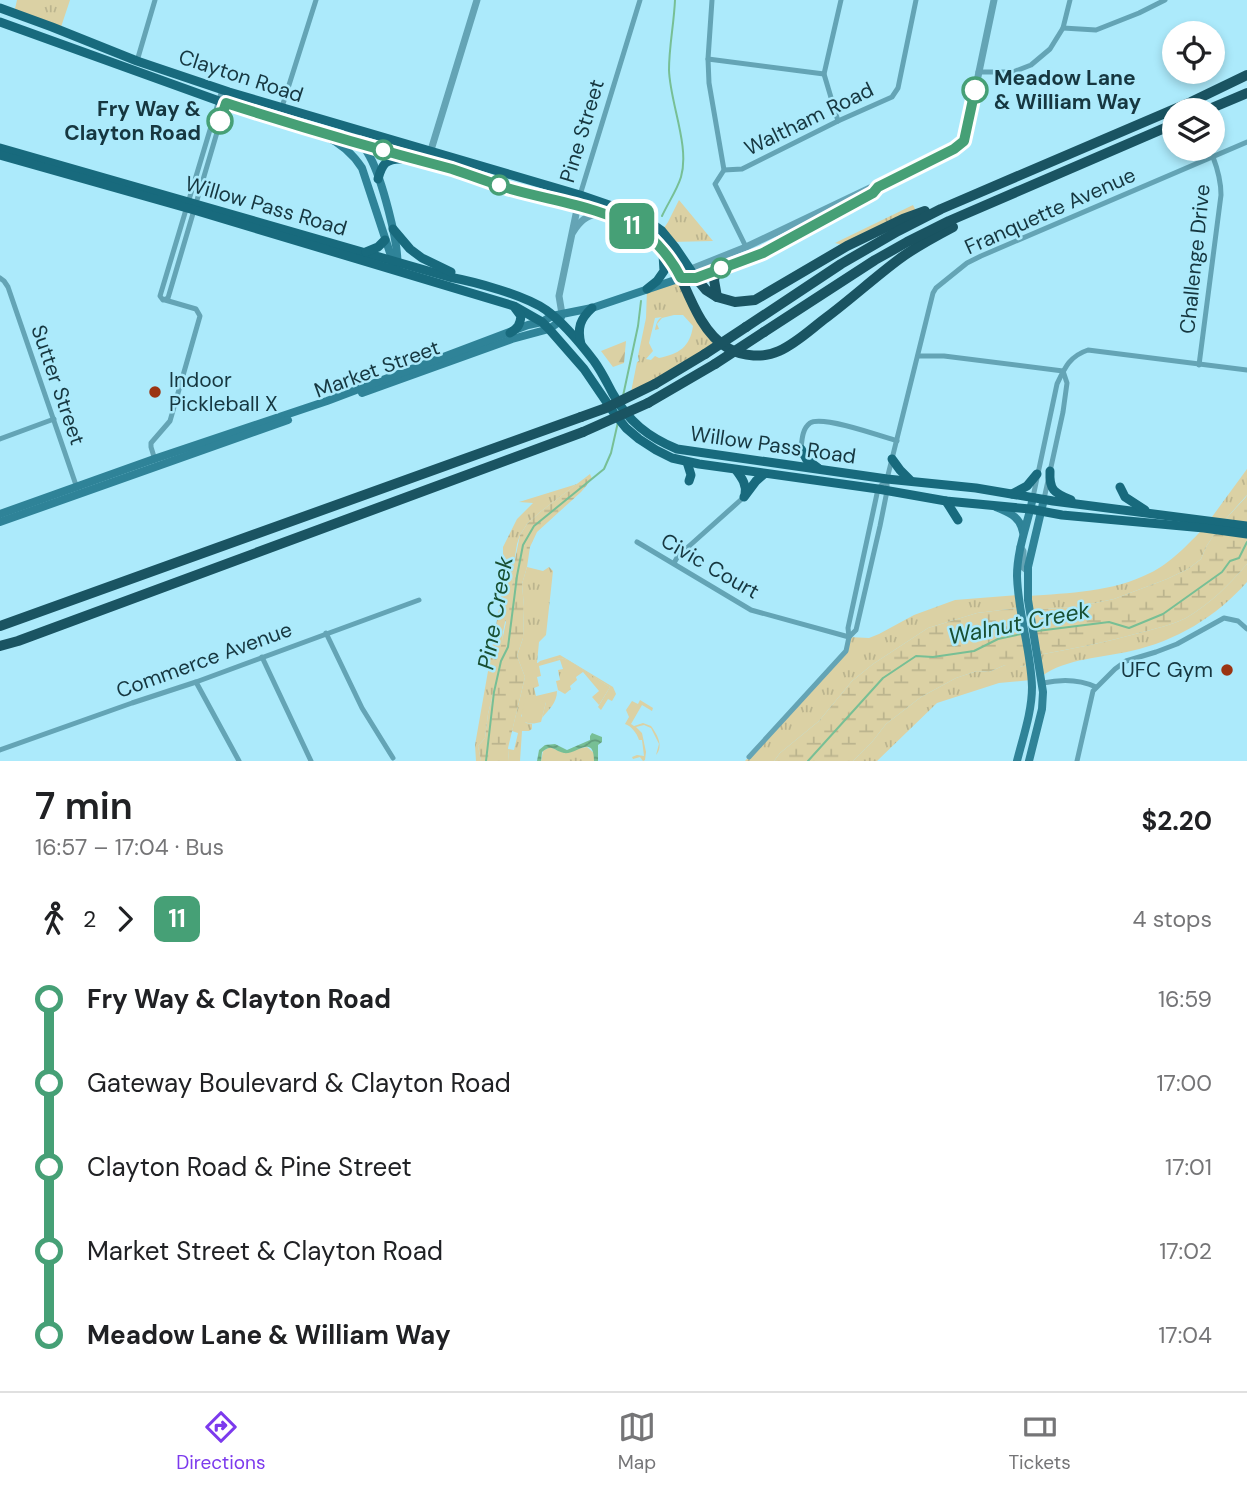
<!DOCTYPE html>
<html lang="en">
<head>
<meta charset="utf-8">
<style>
  :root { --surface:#fff; --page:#f6f6f6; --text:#202124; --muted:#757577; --line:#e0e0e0; --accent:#7c3aed }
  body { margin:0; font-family:"DM Sans",sans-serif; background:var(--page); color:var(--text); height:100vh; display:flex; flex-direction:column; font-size:26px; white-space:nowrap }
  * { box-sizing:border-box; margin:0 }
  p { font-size:23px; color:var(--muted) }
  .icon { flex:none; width:38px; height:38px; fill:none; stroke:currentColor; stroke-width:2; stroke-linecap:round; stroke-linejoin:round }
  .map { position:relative; height:761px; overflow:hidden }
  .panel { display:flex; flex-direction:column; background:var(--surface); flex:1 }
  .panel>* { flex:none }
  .badge { padding:0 14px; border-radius:10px; font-size:24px; line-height:46px }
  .tools { position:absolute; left:1162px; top:21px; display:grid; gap:14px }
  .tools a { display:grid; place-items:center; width:63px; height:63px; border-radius:50%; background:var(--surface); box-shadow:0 4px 10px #0003; font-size:35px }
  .map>.badge { position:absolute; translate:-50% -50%; box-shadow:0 0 0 4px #fff }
  .legs { display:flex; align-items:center; gap:10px; height:77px; padding:0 35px; font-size:23px }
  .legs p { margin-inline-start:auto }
  .summary { display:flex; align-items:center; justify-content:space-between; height:119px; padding:0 35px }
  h1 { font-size:38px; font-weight:600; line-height:52px }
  ul { padding:0 35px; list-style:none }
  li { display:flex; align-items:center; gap:24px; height:84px; font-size:26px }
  li i { display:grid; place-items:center; width:10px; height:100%; margin:0 9px; background:currentColor }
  li i::after { content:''; width:18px; height:18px; margin:-9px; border:5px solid; border-radius:50%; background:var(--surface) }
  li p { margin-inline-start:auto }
  li:first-child i { background:linear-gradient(#0000 50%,currentColor 0) }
  li:last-child i { background:linear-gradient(currentColor 50%,#0000 0) }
  .tab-bar { display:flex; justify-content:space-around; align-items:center; height:98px; border-top:2px solid var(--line); background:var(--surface); font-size:19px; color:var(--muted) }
  .tab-bar a { display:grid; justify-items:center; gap:4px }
  .tab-bar .on { color:var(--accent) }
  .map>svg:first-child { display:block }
</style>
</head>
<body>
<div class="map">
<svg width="1247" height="761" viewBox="0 0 1247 761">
  <defs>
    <pattern id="grass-tufts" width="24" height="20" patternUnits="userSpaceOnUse" patternTransform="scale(1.75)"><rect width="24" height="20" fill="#dbd1a4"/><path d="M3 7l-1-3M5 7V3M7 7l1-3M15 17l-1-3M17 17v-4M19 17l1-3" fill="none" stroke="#bbb48e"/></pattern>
    <pattern id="forest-firs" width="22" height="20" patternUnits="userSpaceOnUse" patternTransform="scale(1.75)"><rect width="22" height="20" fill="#dbd1a4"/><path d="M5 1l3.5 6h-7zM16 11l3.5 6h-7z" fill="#bbb48e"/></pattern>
    <pattern id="wetland-marsh" width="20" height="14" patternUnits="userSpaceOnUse" patternTransform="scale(1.75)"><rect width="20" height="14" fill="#dbd1a4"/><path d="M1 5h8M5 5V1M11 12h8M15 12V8" fill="none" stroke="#bbb48e"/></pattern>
    <pattern id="water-waves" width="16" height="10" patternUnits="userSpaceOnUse" patternTransform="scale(1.75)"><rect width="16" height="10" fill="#77bf95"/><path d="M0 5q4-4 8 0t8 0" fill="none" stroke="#619c7b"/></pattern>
  </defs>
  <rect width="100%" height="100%" fill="#aceafb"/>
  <g fill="url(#grass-tufts)" fill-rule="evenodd">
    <path d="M 17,0 L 70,0 L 60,30 L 14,13 Z"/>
    <path d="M 679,200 L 713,241 L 671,242 L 662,231 L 668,222 Z"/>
    <path d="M 913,205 L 916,211 L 847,246 L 835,243 Z"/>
    <path d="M 681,278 L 685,287 L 721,343 L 630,397 L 637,362 L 639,361 L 638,356 L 646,318 L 647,289 ZM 674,315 L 683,315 L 693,326 C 690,347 679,354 659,358 L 655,356 L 651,360 L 646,359 L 653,351 L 649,343 L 655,318 L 662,317 C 657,319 656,325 655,330 L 659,329 L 657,324 L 662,318 Z"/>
    <path d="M 1247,469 L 1247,495 L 1222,523 L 1209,521 Z"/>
    <path d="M 577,484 L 540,512 L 527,524 L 520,535 L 517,544 L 512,574 L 513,582 L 503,632 L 501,661 L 488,714 L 485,738 L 478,746 L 481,761 L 476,761 L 475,745 L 503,586 L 503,547 L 517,519 L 533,503 L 519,502 Z"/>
    <path d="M 1204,528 L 1217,530 L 1206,547 L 1201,559 L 1188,569 L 1167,579 L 1114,599 L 1076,607 L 1030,610 L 1028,596 C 1069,593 1113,592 1150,573 C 1170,564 1189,543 1204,528 Z"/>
    <path d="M 1247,564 L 1247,582 C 1216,617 1176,641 1131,651 C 1102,658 1067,658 1042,676 L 1038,655 C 1072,649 1106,642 1139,633 C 1154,629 1172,625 1186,618 C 1210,604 1229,585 1247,564 Z"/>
    <path d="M 527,567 L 543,571 L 549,567 L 553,571 L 546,635 L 539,642 L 537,663 L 561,658 L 568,660 L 610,687 L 599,705 L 592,697 L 599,691 L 583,672 L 576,677 L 577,680 L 570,686 L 571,689 L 565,694 L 558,690 L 556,681 L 560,680 L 558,670 L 563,669 L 560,660 L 539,666 L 541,676 L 537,677 L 539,686 L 534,688 L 536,696 L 557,691 C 557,703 549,709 542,718 L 546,702 L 522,714 L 521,716 L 526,723 L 532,724 L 532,729 L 529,731 L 522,731 L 520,761 L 509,761 L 508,749 L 514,750 L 518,733 L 512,731 L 525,677 L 517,656 L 523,638 L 524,607 L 522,584 Z"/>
    <path d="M 1018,595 L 1019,608 L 977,613 L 928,628 L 873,664 L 852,681 L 819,721 L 780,753 L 774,761 L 745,761 L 846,651 L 849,637 L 869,638 L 879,634 L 914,615 L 955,600 Z"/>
    <path d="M 1029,664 L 1031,680 L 999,683 L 937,703 L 877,761 L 853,761 L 872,742 L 886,724 L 921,697 L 956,678 L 977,671 L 989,672 L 1005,665 L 1020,667 Z"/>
    <path d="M 550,747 L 561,752 L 587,747 L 594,753 L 594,761 L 541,761 L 543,751 Z"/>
  </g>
  <path fill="url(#forest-firs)" d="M 626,341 L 624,363 L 613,367 L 601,351 Z"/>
  <g fill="url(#wetland-marsh)">
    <path d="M 590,474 L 592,479 L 581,492 L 537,532 L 530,547 L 527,567 L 522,584 L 524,607 L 523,638 L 517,656 L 525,677 L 508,748 L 509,761 L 481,761 L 478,746 L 485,738 L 488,714 L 501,662 L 498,660 L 506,622 L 503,617 L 513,582 L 512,574 L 520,535 L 527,524 L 540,512 Z"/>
    <path d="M 1247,495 L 1247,526 L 1222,523 L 1246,497 Z"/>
    <path d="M 1217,530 L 1247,534 L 1247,564 C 1229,585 1210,604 1186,618 C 1172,625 1154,629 1139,633 C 1106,642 1072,649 1038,655 L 1030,610 L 1076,607 L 1114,599 L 1167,579 L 1188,569 L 1201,559 L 1206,547 Z"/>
    <path d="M 1019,608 L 1029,664 L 1011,670 L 1005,665 L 989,672 L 977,671 L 956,678 L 921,697 L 886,724 L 872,742 L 853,761 L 774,761 L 780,753 L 819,721 L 852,681 L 873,664 L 928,628 L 977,613 Z"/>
  </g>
  <g fill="#dbd1a4">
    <path d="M 560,655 L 613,687 L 616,694 L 612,701 L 608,699 L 601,710 L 598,707 L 610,687 L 567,660 L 561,658 L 537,664 L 540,661 Z"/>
    <path d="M 528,693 L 529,697 L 546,702 L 541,722 C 534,724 526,725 521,719 L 526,695 Z"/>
    <path d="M 640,700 L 653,708 L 652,711 L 642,705 L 631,724 L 634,726 L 643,723 L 651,726 C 657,734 664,746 656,755 L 659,744 L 651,728 L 644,725 L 636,727 L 642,733 L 646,752 L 645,760 L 643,761 L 640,757 L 633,759 L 632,757 L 637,755 L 644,756 L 642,740 L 639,740 C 637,733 631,726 625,724 L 629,717 L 626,710 L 632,701 L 638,704 Z"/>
  </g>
  <path fill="url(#water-waves)" d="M 592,733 L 602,737 L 602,742 L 598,745 L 598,761 L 594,761 C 594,733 576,755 564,753 C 553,751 553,743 542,752 L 541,761 L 537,761 L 539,750 L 545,745 L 555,744 L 567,750 L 590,740 L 590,736 Z"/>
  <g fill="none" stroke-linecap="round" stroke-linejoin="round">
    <g stroke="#77bf95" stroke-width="2">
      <path d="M 662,216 C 668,203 677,190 681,177 C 690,146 670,103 669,70 C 669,46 674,24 675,0"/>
      <path d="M 623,396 L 638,326 L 641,301"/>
      <path d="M 1037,631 L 1109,622 L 1129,628 L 1163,614 L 1222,572 L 1230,561 L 1239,558 L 1247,542"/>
      <path d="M 486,761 L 494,692 L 501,661 L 508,647 L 517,576 L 523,545 L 534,526 L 604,469 L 611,453 L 618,422"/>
      <path d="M 808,761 L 883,678 L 916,656 L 933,657 L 974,651 L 998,639 L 1021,634"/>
    </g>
    <g stroke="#64a4b5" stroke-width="5">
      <path d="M 712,0 L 708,59 L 709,83 L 724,170 L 715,184 L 746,247"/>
      <path d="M 1063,28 L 1096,30 L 1139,13 L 1165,0"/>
      <path d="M 708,59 L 824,74"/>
      <path d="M 137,61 L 155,0"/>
      <path d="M 978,72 L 1013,72 L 1031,65 L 1050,49 L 1063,28 L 1070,0"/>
      <path d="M 222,90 L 160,296 L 163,300 L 168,298 L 226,102"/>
      <path d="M 282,107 L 316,0"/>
      <path d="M 838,121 L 824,74 L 841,0"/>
      <path d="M 724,170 L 742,169 L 838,121 L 892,97 L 898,88 L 916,0"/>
      <path d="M 580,195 L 640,0"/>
      <path d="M 0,278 L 4,281 L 8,287 L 77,488"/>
      <path d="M 918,356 L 944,356 L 1063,371"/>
      <path d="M 1199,365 L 1221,195 C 1221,181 1218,170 1213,157"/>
      <path d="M 0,439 L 54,419"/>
      <path d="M 801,449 C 802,440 802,429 810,423 C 822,415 881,436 897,441"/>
      <path d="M 155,460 L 151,447 L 151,443 L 170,421 L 200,316 L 196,309 L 165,300"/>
      <path d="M 1033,497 L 1057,384 C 1065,367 1070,356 1088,350 L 1247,370"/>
      <path d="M 1044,499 L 1063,412 L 1067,383 L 1063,371"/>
      <path d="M 637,542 L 751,610 L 849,637"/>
      <path d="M 674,563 L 678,556 L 744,497"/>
      <path d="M 326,633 L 362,708 L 393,758"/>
      <path d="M 849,637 L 856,630 L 880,526 L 887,491 L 887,479 L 933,293 L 936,288 L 967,263 L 981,256 L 1247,142"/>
      <path d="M 262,657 L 311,761"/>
      <path d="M 196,682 L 239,761"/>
      <path d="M 1043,683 C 1061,679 1079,679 1096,687"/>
      <path d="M 0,750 L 132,703 L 196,682 L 419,600"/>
      <path d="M 749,757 L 846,651 L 849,637 L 848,628 L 878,489 L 887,479"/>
      <path d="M 1077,761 L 1093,691 L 1115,669 L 1126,661 L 1156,652 L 1177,644 L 1224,618 L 1238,621 L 1247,629"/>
    </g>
    <g stroke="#64a4b5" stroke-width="7">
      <path d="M 427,163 L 477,0"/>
      <path d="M 573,232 C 580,221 586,216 598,213"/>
      <path d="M 691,269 L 746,247 L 870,188 L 878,187 L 944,155 L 964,141 L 966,134 L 994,0"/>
      <path d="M 696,278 L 763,253 L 873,193 L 877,187"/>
      <path d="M 562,314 L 559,296 L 580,195"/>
      <path d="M 1020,547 L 1023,551 L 1023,567 L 1028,571"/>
    </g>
    <g stroke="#2f8398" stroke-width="8">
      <path d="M 346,127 C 355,136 364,145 370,157 C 381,177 400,245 397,267"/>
      <path d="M 325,136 C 340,143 353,154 362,168 L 394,265"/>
      <path d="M 362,393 L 512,339 L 549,329 L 559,322 L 561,317"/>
      <path d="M 996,507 C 1009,513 1020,516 1023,532"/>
      <path d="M 0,514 L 154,459 L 327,401 L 528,325 L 542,322 L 552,316 L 592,308 L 681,278 L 696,278"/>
      <path d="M 0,522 L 288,420"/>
      <path d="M 1017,761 C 1023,737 1032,712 1032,687 C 1031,650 1018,614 1017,576 C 1017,549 1028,523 1033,497"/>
      <path d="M 1029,761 L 1042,709 L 1043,692 L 1028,600 L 1028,567 L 1044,499"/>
    </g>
    <g stroke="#186a7d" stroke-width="9">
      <path d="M 0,8 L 52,27 L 137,61 L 229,92 L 580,195 L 641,216 L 662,231 L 675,247 L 696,278"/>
      <path d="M 0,22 L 219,101 L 278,120 L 453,170 L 509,188 L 603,214 L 633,226 L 643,232 L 661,249 L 675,265 L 681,278"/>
      <path d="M 0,148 L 449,277 C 476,282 524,295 546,310 C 564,323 581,344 594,361 C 602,372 607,383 613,394 C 628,421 648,437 677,449 L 887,479 L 976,488 L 1053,501 L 1247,526"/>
      <path d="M 0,155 L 194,210 L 514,306 L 542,322 L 549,329 L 584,369 L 614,413 L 626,428 L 639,439 L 656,450 L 672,458 L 699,464 L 878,489 L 946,501 L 1030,509 L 1062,515 L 1204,528 L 1247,534"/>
      <path d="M 378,179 C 382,164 386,158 403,159"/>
      <path d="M 393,229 L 410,249 L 422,258 L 451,272"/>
      <path d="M 366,252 L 378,247 L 385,240"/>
      <path d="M 647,289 L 657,281 L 664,271 L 663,254"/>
      <path d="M 510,333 C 518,328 520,325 521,316 L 515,308"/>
      <path d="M 581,344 C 577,328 580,319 592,308"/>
      <path d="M 801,449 L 807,460 L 818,468"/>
      <path d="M 892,459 L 900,470 L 910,480"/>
      <path d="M 687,462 L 691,475 L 689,481"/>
      <path d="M 736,470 C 742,478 747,485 745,495"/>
      <path d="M 1050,471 C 1049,490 1054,493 1071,500"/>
      <path d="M 1120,487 L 1125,497 L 1145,510"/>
      <path d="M 1012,494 L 1027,486 L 1037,474"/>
      <path d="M 744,497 L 756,481 L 764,474"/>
      <path d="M 946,501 L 958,520"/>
    </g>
    <g stroke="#1a5462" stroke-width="10">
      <path d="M 1207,110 L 1247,93"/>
      <path d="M 717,269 L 714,280 L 717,297"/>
      <path d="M 681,278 C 691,301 704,335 728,348 C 743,357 764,358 779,351 C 797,343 812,328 827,317 C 851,299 874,278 898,260 C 915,247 934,237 953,227"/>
      <path d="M 696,278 L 706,290 L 717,297 L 735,302 L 755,300 L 847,246 L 903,219 L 925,211"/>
      <path d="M 746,327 L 841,264 L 898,231 L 941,209 L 1191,102 L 1247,75"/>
      <path d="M 764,332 L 875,260 L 907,242 L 949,221 L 1174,124"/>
      <path d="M 655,384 L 705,354"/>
      <path d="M 648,403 L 715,364"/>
      <path d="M 0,626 L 581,417"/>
      <path d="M 0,646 L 18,641 L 583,432"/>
    </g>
    <g stroke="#1a5462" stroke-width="10">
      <path d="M 705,354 L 746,327"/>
      <path d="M 715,364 L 764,332"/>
      <path d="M 581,417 L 606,408 L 655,384"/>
      <path d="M 583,432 L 648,403"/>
    </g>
  </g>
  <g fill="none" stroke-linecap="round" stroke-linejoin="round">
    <defs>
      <path id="line-1" d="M 220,121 L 226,103 C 300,127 376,149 452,169 C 470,175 489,182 507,188 C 551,201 600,206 640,230 C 657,241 672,260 681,278 L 696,278 L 763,253 L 873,193 L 878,187 L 954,149 L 964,141 L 975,90"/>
    </defs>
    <use href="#line-1" stroke="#fff" stroke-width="16"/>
    <use href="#line-1" stroke="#46a076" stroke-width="10"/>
  </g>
  <g fill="#fff" stroke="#46a076" stroke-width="3.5">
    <circle cx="975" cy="90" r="12"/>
    <circle cx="220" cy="121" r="12"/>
    <circle cx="383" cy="150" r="9"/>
    <circle cx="499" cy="185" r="9"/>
    <circle cx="721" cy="268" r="9"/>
  </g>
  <g fill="#9b3412" stroke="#aceafb" stroke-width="2.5">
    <circle cx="155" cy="392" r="7"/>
    <circle cx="1227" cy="670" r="7"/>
  </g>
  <g text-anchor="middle" stroke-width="5" stroke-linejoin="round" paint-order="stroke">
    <g font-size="21" fill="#163740" stroke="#aceafb">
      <text transform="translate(241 76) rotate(18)" y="7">Clayton Road</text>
      <text transform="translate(809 119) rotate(-26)" y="7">Waltham Road</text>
      <text transform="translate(582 131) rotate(-73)" y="7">Pine Street</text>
      <text transform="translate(266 206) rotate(16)" y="7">Willow Pass Road</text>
      <text transform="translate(1050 211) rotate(-24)" y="7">Franquette Avenue</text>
      <text transform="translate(1195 259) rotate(-84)" y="7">Challenge Drive</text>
      <text transform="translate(377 369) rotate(-20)" y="7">Market Street</text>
      <text transform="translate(58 385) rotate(71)" y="7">Sutter Street</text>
      <text transform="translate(773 445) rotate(8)" y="7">Willow Pass Road</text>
      <text transform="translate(710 566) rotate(30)" y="7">Civic Court</text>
      <text transform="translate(204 660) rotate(-20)" y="7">Commerce Avenue</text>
    </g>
    <g font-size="21" font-weight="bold" fill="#163740" stroke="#aceafb" text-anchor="start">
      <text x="994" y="85">Meadow Lane<tspan x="994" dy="24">&amp; William Way</tspan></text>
      <text x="201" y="116" text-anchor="end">Fry Way &amp;<tspan x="201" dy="24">Clayton Road</tspan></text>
    </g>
    <g font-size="21" fill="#163740" stroke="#aceafb" text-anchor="start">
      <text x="169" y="387">Indoor<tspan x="169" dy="24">Pickleball X</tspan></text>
      <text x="1213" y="677" text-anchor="end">UFC Gym</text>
    </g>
    <g font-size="23" font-style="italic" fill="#184f32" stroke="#aceafb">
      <text transform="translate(495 613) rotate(-80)" y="8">Pine Creek</text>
      <text transform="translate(1019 623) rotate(-11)" y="8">Walnut Creek</text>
    </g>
  </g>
</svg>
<div class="tools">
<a><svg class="icon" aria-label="locate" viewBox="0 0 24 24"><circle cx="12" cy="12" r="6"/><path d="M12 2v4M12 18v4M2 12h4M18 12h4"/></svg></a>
<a><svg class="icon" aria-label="layers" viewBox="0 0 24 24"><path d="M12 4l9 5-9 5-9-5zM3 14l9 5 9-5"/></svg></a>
</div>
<b class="badge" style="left:632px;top:226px;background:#46a076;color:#fff">11</b>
</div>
<section class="panel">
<div class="summary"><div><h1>7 min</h1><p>16:57 – 17:04 · Bus</p></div><b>$2.20</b></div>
<div class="legs"><svg class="icon" aria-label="walk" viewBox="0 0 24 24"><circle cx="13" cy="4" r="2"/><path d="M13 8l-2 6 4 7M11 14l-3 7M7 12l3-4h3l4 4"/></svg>2<svg class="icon" aria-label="forward" viewBox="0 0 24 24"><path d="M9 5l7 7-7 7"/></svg><b class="badge" style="background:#46a076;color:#fff">11</b><p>4 stops</p></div>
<ul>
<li><i style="color:#46a076"></i><b>Fry Way &amp; Clayton Road</b><p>16:59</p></li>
<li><i style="color:#46a076"></i><span>Gateway Boulevard &amp; Clayton Road</span><p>17:00</p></li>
<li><i style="color:#46a076"></i><span>Clayton Road &amp; Pine Street</span><p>17:01</p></li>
<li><i style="color:#46a076"></i><span>Market Street &amp; Clayton Road</span><p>17:02</p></li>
<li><i style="color:#46a076"></i><b>Meadow Lane &amp; William Way</b><p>17:04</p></li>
</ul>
</section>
<nav class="tab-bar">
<a class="on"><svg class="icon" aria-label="directions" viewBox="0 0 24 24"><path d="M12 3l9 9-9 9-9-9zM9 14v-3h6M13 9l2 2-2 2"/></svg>Directions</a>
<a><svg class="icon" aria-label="map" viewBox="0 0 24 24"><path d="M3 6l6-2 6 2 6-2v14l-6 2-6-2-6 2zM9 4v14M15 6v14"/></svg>Map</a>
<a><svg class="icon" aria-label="tickets" viewBox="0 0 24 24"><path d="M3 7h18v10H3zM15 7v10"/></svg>Tickets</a>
</nav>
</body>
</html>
